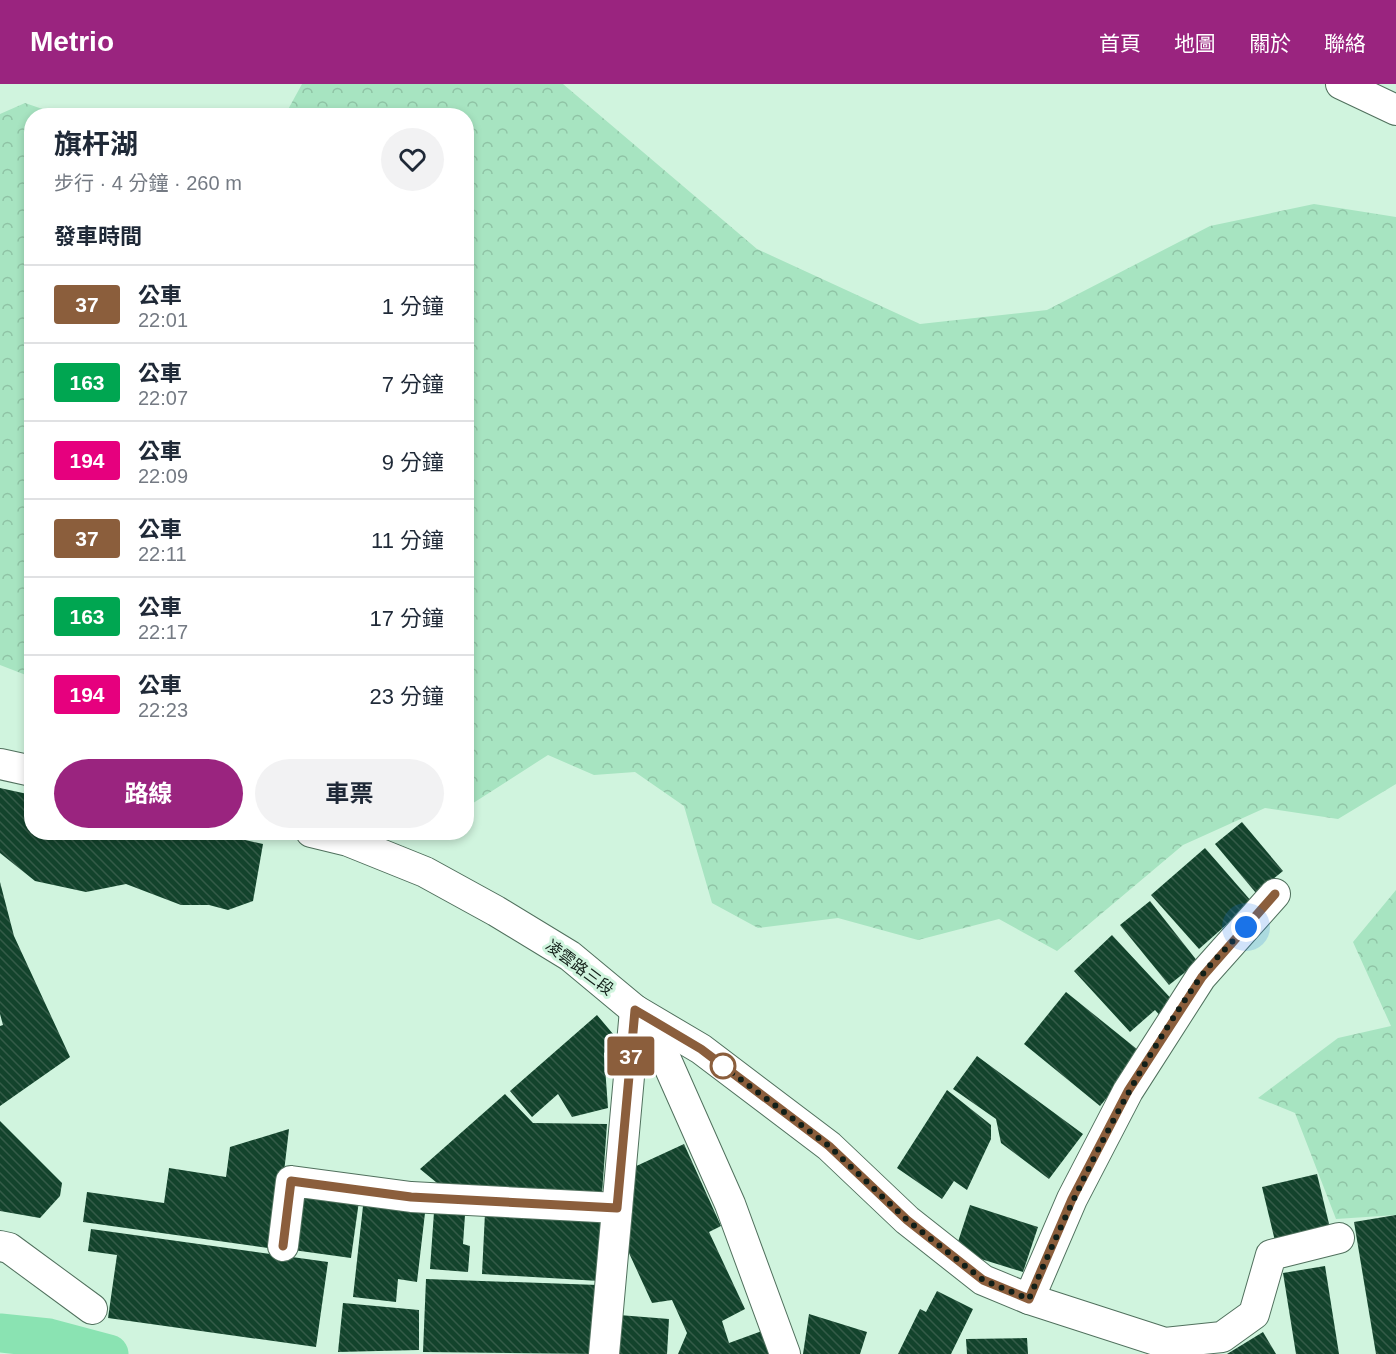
<!DOCTYPE html>
<html lang="zh-TW">
<head>
<meta charset="utf-8">
<style>
  :root { --surface:#fff; --page:#f2f2f3; --text:#1f2937; --muted:#747a83; --line:#e0e1e3; --accent:#9a247f }
  body { margin:0; font-family:Arial,"Noto Sans TC",sans-serif; background:var(--page); color:var(--text); height:100vh; display:flex; flex-direction:column; font-size:22px; white-space:nowrap }
  * { box-sizing:border-box; margin:0 }
  p { font-size:20px; color:var(--muted) }
  .icon { flex:none; width:33px; height:33px; fill:none; stroke:currentColor; stroke-width:2; stroke-linecap:round; stroke-linejoin:round }
  .map { position:relative; flex:1; overflow:hidden }
  .side { position:absolute; left:24px; top:24px; width:450px; height:732px; display:flex; flex-direction:column; background:var(--surface); border-radius:24px; box-shadow:0 3px 9px #0003 }
  .side>* { flex:none }
  .badge { padding:0 12px; border-radius:4px; font-size:21px; line-height:39px }
  .you { position:absolute; width:30px; height:30px; margin:-15px; border:4px solid #fff; border-radius:50%; background:#1a73e8; box-shadow:0 0 0 9px #1a73e833 }
  .map>.badge { position:absolute; translate:-50% -50%; box-shadow:0 0 0 3px #fff }
  h2 { padding:0 30px; font-size:22px; line-height:54px }
  .round { display:grid; place-items:center; flex:none; width:63px; height:63px; border-radius:32px; background:var(--page) }
  .overview { display:flex; align-items:center; justify-content:space-between; height:102px; padding:0 30px }
  h1 { font-size:28px; font-weight:700; line-height:45px }
  .primary-button { display:flex; gap:12px; margin-top:auto; padding:12px 30px }
  .primary-button a { flex:1; height:69px; border-radius:36px; background:var(--accent); color:#fff; font-size:24px; font-weight:700; line-height:69px; text-align:center }
  .primary-button a+a { background:var(--page); color:var(--text) }
  ul { padding:0; list-style:none }
  li { display:flex; align-items:center; gap:18px; height:78px; padding:0 30px; border-top:2px solid var(--line) }
  li div { flex:1 }
  li b { display:block; font-size:22px }
  li em { font-style:normal }
  li .badge { min-width:66px; font-weight:700; text-align:center }
  header { display:flex; align-items:center; gap:36px; box-sizing:border-box; height:84px; padding:0 30px; background:var(--accent); color:#fff }
  header strong { font-size:28px }
  nav { display:flex; gap:33px; margin-inline-start:auto; font-size:21px }
  .map>svg:first-child { display:block }
</style>
</head>
<body>
<header>
<strong>Metrio</strong>
<nav><a>首頁</a><a>地圖</a><a>關於</a><a>聯絡</a></nav>
</header>
<div class="map">
<svg width="1396" height="1270" viewBox="0 0 1396 1270">
  <defs>
    <pattern id="forest-crowns" width="20" height="18" patternUnits="userSpaceOnUse" patternTransform="scale(1.5)"><rect width="20" height="18" fill="#a7e4c1"/><path d="M2 6a3 3 0 1 1 6 0M12 15a3 3 0 1 1 6 0" fill="none" stroke="#8fc3a5"/></pattern>
    <pattern id="building-back-hatch" width="6" height="6" patternUnits="userSpaceOnUse" patternTransform="scale(1.5)"><rect width="6" height="6" fill="#13432c"/><path d="M-1 5l2 2M0 0l6 6M5-1l2 2" fill="none" stroke="#345b48"/></pattern>
  </defs>
  <rect width="100%" height="100%" fill="#d0f4de"/>
  <g fill="url(#forest-crowns)">
    <path d="M 302,0 L 563,0 L 757,165 L 920,240 L 1047,226 L 1210,142 L 1314,120 L 1396,133 L 1396,700 L 1338,735 L 1265,724 L 1183,761 L 1057,867 L 999,835 L 918,856 L 838,834 L 758,844 L 712,819 L 684,722 L 635,688 L 594,691 L 548,671 L 467,723 L 466,32 L 285,31 Z"/>
    <path d="M 25,19 L 60,31 L 32,32 L 31,593 L 0,581 L 0,30 Z"/>
    <path d="M 1396,806 L 1396,1131 L 1336,1135 L 1295,1029 L 1258,1014 L 1338,954 L 1391,942 L 1353,858 Z"/>
  </g>
  <g fill="none" stroke-linecap="round" stroke-linejoin="round">
    <path stroke="#8ae3b2" stroke-width="39" d="M 0,1249 L 49,1254 L 109,1270"/>
  </g>
  <g fill="url(#building-back-hatch)">
    <path d="M 0,704 L 32,711 L 32,748 L 210,748 L 263,760 L 253,817 L 228,826 L 209,821 L 181,821 L 126,800 L 86,808 L 35,797 L 0,769 Z"/>
    <path d="M 1242,738 L 1283,787 L 1256,809 L 1215,760 Z"/>
    <path d="M 1205,764 L 1252,818 L 1199,865 L 1151,811 Z"/>
    <path d="M 0,798 L 14,852 L 70,973 L 0,1022 L 0,942 L 3,941 L 0,930 Z"/>
    <path d="M 1150,817 L 1198,878 L 1169,901 L 1120,841 Z"/>
    <path d="M 1112,851 L 1177,921 L 1163,935 L 1155,926 L 1130,948 L 1074,887 Z"/>
    <path d="M 1066,908 L 1143,970 L 1100,1022 L 1024,960 Z"/>
    <path d="M 597,931 L 619,957 L 604,969 L 608,1024 L 572,1033 L 558,1010 L 532,1033 L 510,1007 Z"/>
    <path d="M 977,972 L 1083,1050 L 1049,1095 L 1001,1059 L 996,1035 L 953,1005 Z"/>
    <path d="M 947,1006 L 991,1041 L 991,1055 L 967,1106 L 954,1097 L 942,1115 L 897,1084 Z"/>
    <path d="M 505,1010 L 533,1039 L 607,1040 L 602,1110 L 442,1103 L 420,1085 Z"/>
    <path d="M 0,1037 L 62,1099 L 60,1112 L 40,1134 L 0,1127 Z"/>
    <path d="M 289,1045 L 275,1165 L 83,1138 L 87,1108 L 164,1119 L 169,1084 L 226,1093 L 230,1063 Z"/>
    <path d="M 684,1060 L 721,1142 L 709,1148 L 745,1225 L 722,1237 L 729,1259 L 765,1246 L 773,1270 L 678,1270 L 687,1249 L 672,1216 L 652,1219 L 623,1156 L 632,1084 Z"/>
    <path d="M 1317,1090 L 1330,1144 L 1275,1157 L 1262,1103 Z"/>
    <path d="M 300,1109 L 359,1117 L 351,1174 L 293,1166 Z"/>
    <path d="M 970,1121 L 1038,1143 L 1023,1188 L 955,1167 Z"/>
    <path d="M 363,1122 L 425,1129 L 417,1198 L 398,1195 L 396,1218 L 353,1213 Z"/>
    <path d="M 434,1128 L 465,1131 L 463,1160 L 470,1162 L 468,1188 L 430,1185 Z"/>
    <path d="M 485,1129 L 603,1136 L 599,1197 L 482,1190 Z"/>
    <path d="M 1396,1131 L 1396,1270 L 1376,1270 L 1354,1138 Z"/>
    <path d="M 91,1145 L 328,1178 L 316,1263 L 108,1234 L 117,1171 L 88,1167 Z"/>
    <path d="M 1325,1182 L 1339,1270 L 1296,1270 L 1283,1189 Z"/>
    <path d="M 426,1195 L 598,1201 L 595,1270 L 423,1268 Z"/>
    <path d="M 937,1207 L 973,1225 L 951,1270 L 898,1270 L 920,1225 L 926,1228 Z"/>
    <path d="M 343,1219 L 419,1226 L 419,1266 L 338,1268 Z"/>
    <path d="M 809,1230 L 867,1248 L 860,1270 L 803,1270 Z"/>
    <path d="M 619,1231 L 669,1235 L 667,1270 L 616,1270 Z"/>
    <path d="M 1263,1248 L 1276,1270 L 1227,1270 Z"/>
    <path d="M 1027,1254 L 1028,1270 L 967,1270 L 966,1255 Z"/>
  </g>
  <g fill="none" stroke-linecap="round" stroke-linejoin="round">
    <defs>
      <g id="minor">
        <path d="M 1341,0 L 1396,26"/>
        <path d="M 0,680 L 32,687"/>
        <path d="M 311,748 L 348,757 L 425,788 L 496,827 L 570,872 L 635,926 L 660,962 L 730,1120 L 785,1270"/>
        <path d="M 0,1162 L 9,1164 L 92,1225"/>
        <path d="M 283,1162 L 291,1097 L 411,1113 L 617,1124"/>
        <path d="M 1029,1215 L 1072,1115 L 1128,1007 L 1201,893 L 1275,810"/>
        <path d="M 604,1270 L 635,926 L 701,965 L 829,1062 L 907,1136 L 983,1196 L 1029,1215 L 1165,1259 L 1222,1253 L 1254,1230 L 1271,1171 L 1339,1154"/>
      </g>
    </defs>
    <use href="#minor" stroke="#50705d" stroke-width="32"/>
    <use href="#minor" stroke="#fff" stroke-width="30"/>
  </g>
  <g fill="none" stroke-linecap="round" stroke-linejoin="round">
    <defs>
      <path id="line" d="M 283,1162 L 291,1097 L 411,1113 L 617,1124 L 635,926 L 701,965 L 829,1062 L 907,1136 L 983,1196 L 1029,1215 L 1072,1115 L 1128,1007 L 1202,893 L 1275,810"/>
    </defs>
    <use href="#line" stroke="#fff" stroke-width="14"/>
    <use href="#line" stroke="#8b5e3c" stroke-width="9"/>
    <path stroke="#121f18" stroke-width="6" stroke-dasharray="0 10.8" d="M 723,982 L 719,979 L 829,1062 L 907,1136 L 983,1196 L 1029,1215 C 1077,1103 1130,994 1200,894 C 1213,876 1231,860 1246,843"/>
  </g>
  <circle fill="#fff" stroke="#8b5e3c" stroke-width="3" cx="723" cy="982" r="12"/>
  <g text-anchor="middle" stroke-width="6" stroke-linejoin="round" paint-order="stroke">
    <g font-size="16" fill="#121f18" stroke="#d0f4de">
      <text transform="translate(580 883) rotate(37)" y="6">凌雲路三段</text>
    </g>
  </g>
</svg>
<div class="you" style="left:1246px;top:843px"></div>
<b class="badge" style="left:631px;top:972px;background:#8b5e3c;color:#fff">37</b>
<section class="side">
<div class="overview"><div><h1>旗杆湖</h1><p>步行 · 4 分鐘 · 260 m</p></div><a class="round"><svg class="icon" aria-label="heart" viewBox="0 0 24 24"><path d="M12 20l-8-8c-3-5 5-10 8-4 3-6 11-1 8 4z"/></svg></a></div>
<h2>發車時間</h2>
<ul>
<li><span class="badge" style="background:#8b5e3c;color:#fff">37</span><div><b>公車</b><p>22:01</p></div><em>1 分鐘</em></li>
<li><span class="badge" style="background:#00a651;color:#fff">163</span><div><b>公車</b><p>22:07</p></div><em>7 分鐘</em></li>
<li><span class="badge" style="background:#e6007e;color:#fff">194</span><div><b>公車</b><p>22:09</p></div><em>9 分鐘</em></li>
<li><span class="badge" style="background:#8b5e3c;color:#fff">37</span><div><b>公車</b><p>22:11</p></div><em>11 分鐘</em></li>
<li><span class="badge" style="background:#00a651;color:#fff">163</span><div><b>公車</b><p>22:17</p></div><em>17 分鐘</em></li>
<li><span class="badge" style="background:#e6007e;color:#fff">194</span><div><b>公車</b><p>22:23</p></div><em>23 分鐘</em></li>
</ul>
<div class="primary-button"><a>路線</a><a>車票</a></div>
</section>
</div>
</body>
</html>
